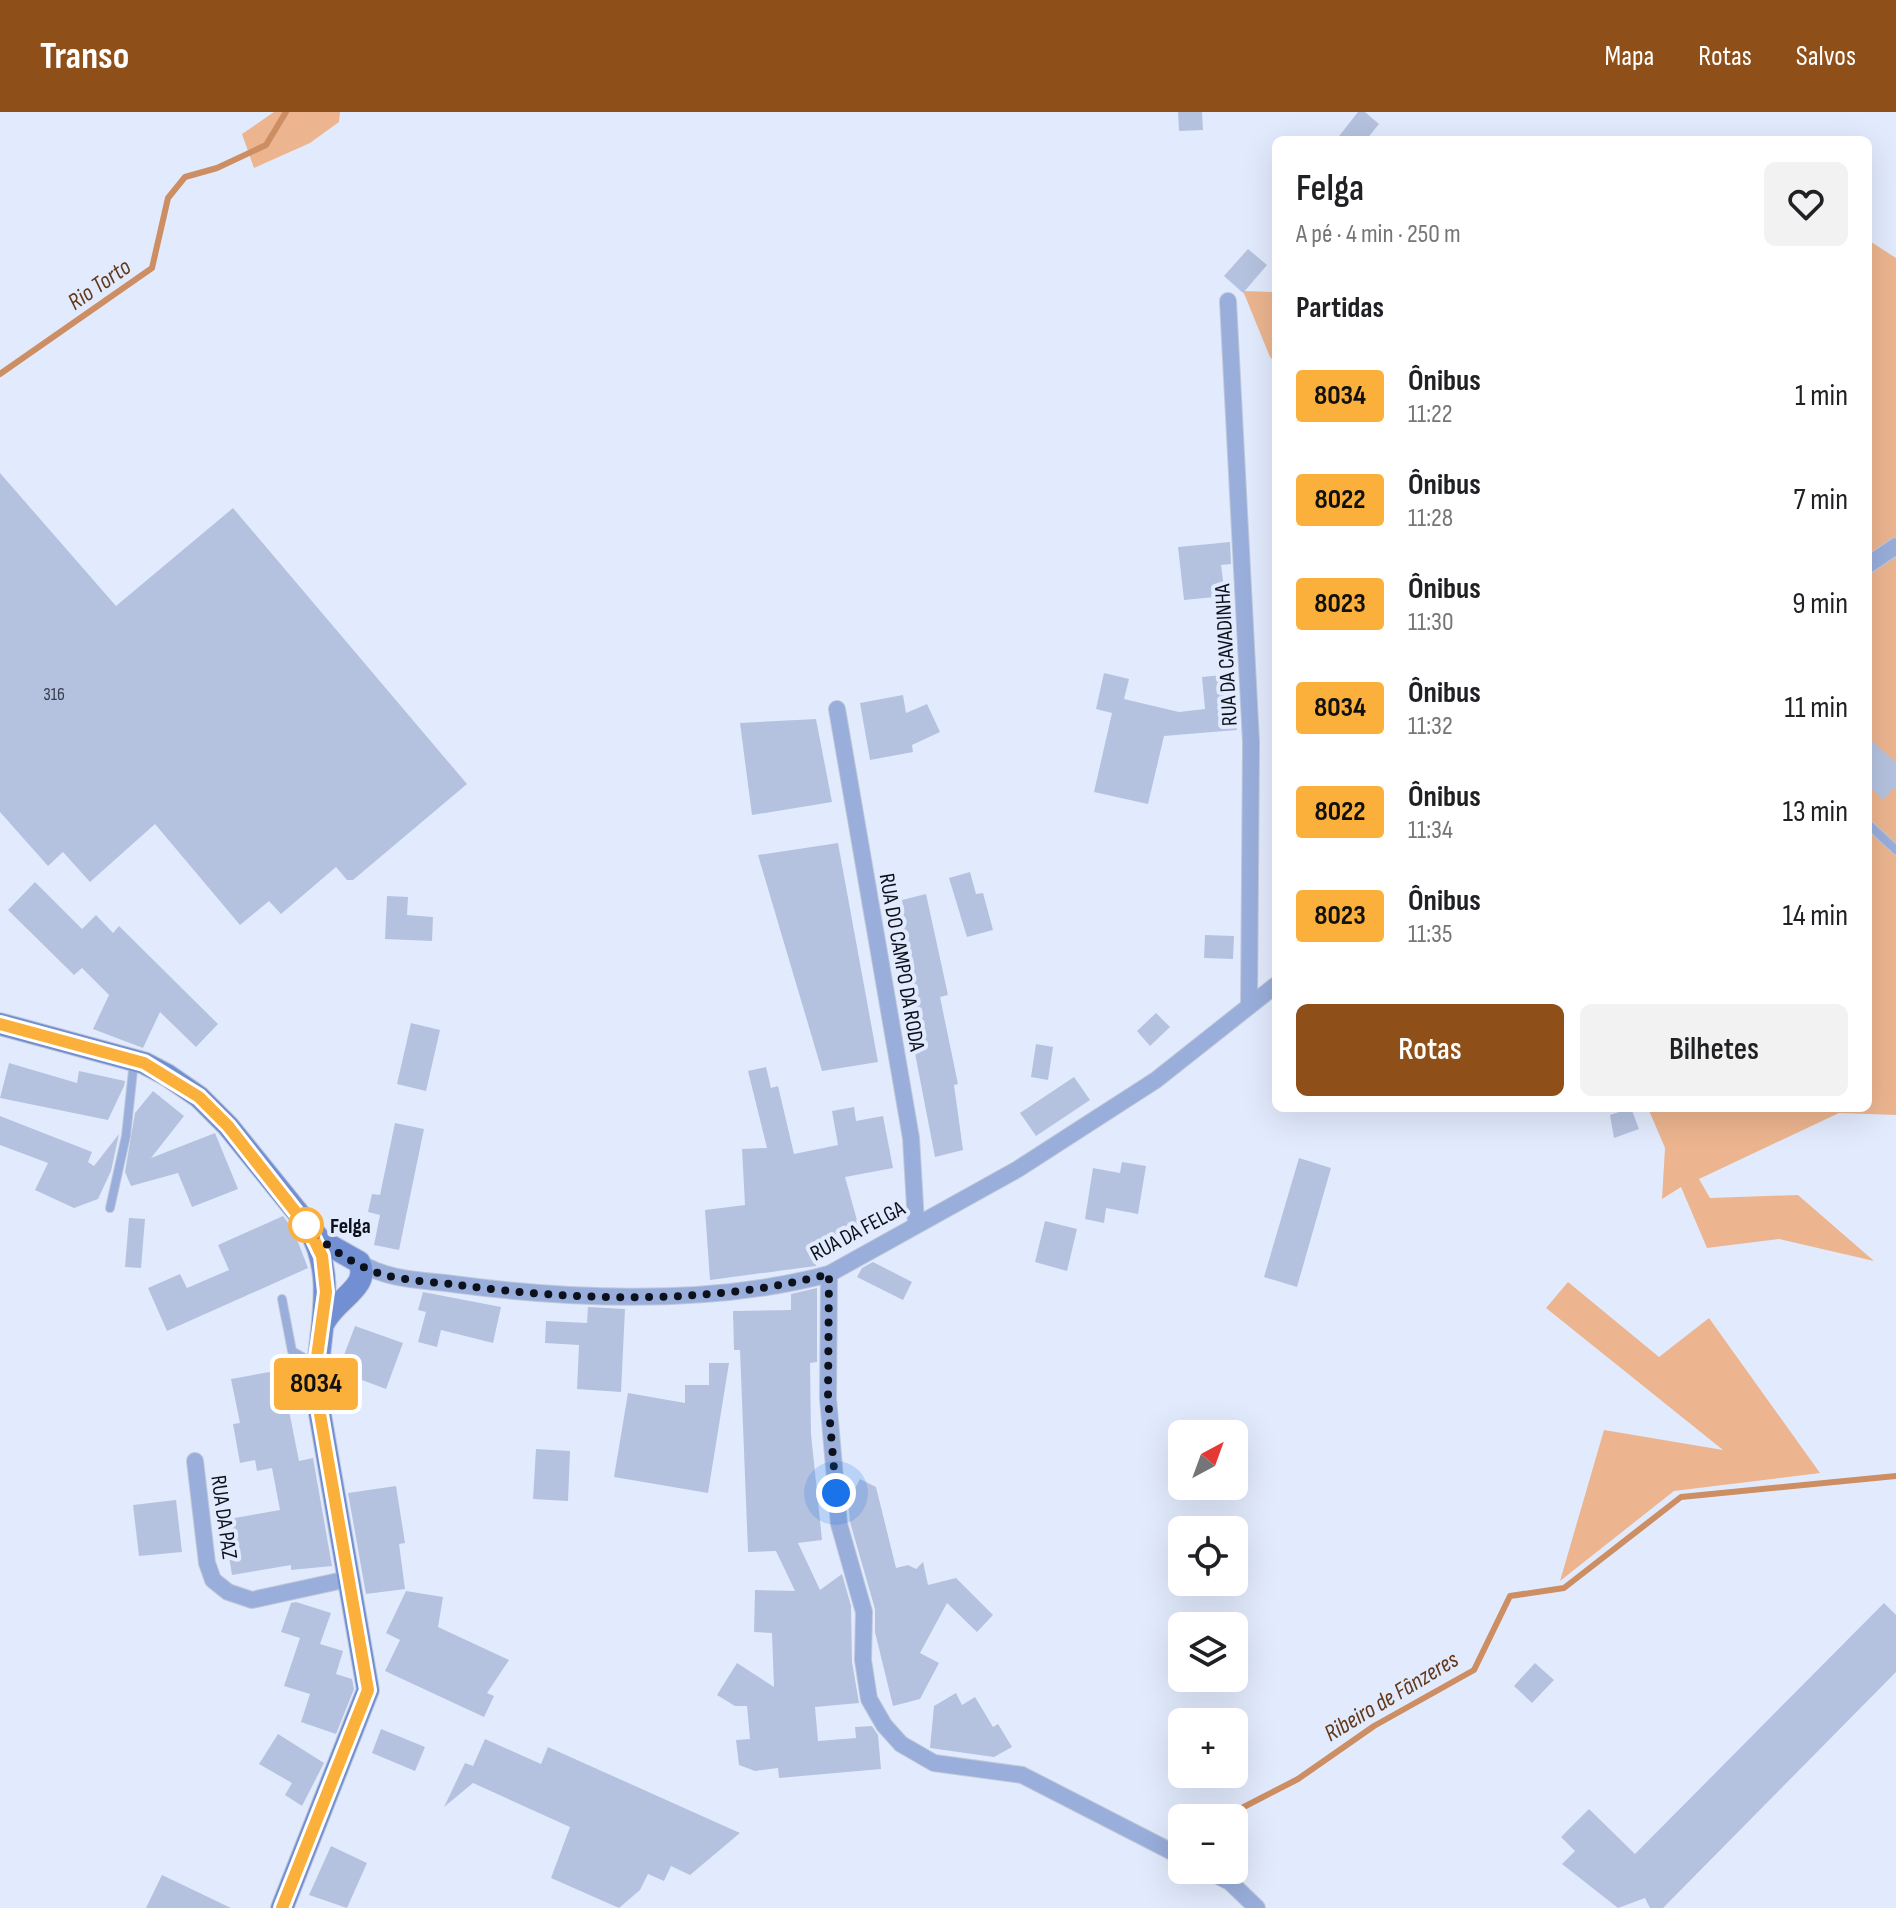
<!DOCTYPE html>
<html lang="pt">
<head>
<meta charset="utf-8">
<style>
  :root { --surface:#fff; --page:#f2f2f2; --text:#202124; --muted:#757577; --accent:#8f4f19 }
  body { margin:0; font-family:"Sofia Sans Condensed",sans-serif; background:var(--page); color:var(--text); height:100vh; display:flex; flex-direction:column; font-size:30px; white-space:nowrap }
  * { box-sizing:border-box; margin:0 }
  p { font-size:26px; color:var(--muted) }
  .icon { flex:none; width:44px; height:44px; fill:none; stroke:currentColor; stroke-width:2; stroke-linecap:round; stroke-linejoin:round }
  .map { position:relative; flex:1; overflow:hidden }
  .details { position:absolute; left:1272px; top:24px; width:600px; height:976px; display:flex; flex-direction:column; background:var(--surface); border-radius:12px; box-shadow:0 8px 32px #0002 }
  .details>* { flex:none }
  .badge { padding:0 16px; border-radius:6px; font-size:28px; line-height:52px }
  .needle { width:52px; rotate:41deg }
  .buttons { position:absolute; left:1168px; top:1308px; display:grid; gap:16px }
  .buttons a { display:grid; place-items:center; width:80px; height:80px; border-radius:12px; background:var(--surface); box-shadow:0 8px 32px #0002; font-size:40px }
  .you { position:absolute; width:40px; height:40px; margin:-20px; border:6px solid #fff; border-radius:50%; background:#1a73e8; box-shadow:0 0 0 12px #1a73e833 }
  .map>.badge { position:absolute; translate:-50% -50%; box-shadow:0 0 0 4px #fff }
  h2 { padding:0 24px; font-size:30px; line-height:72px }
  .round { display:grid; place-items:center; flex:none; width:84px; height:84px; border-radius:12px; background:var(--page) }
  .overview { display:flex; align-items:center; justify-content:space-between; height:136px; padding:0 24px }
  h1 { font-size:38px; font-weight:600; line-height:60px }
  .cta { display:flex; gap:16px; margin-top:auto; padding:16px 24px }
  .cta a { flex:1; height:92px; border-radius:12px; background:var(--accent); color:#fff; font-size:32px; font-weight:600; line-height:92px; text-align:center }
  .cta a+a { background:var(--page); color:var(--text) }
  ul { padding:0; list-style:none }
  li { display:flex; align-items:center; gap:24px; height:104px; padding:0 24px }
  li div { flex:1 }
  li b { display:block; font-size:30px }
  li em { font-style:normal }
  li .badge { min-width:88px; font-weight:700; text-align:center }
  header { display:flex; align-items:center; gap:48px; box-sizing:border-box; height:112px; padding:0 40px; background:var(--accent); color:#fff }
  header strong { font-size:38px }
  nav { display:flex; gap:44px; margin-inline-start:auto; font-size:28px }
  .map>svg:first-child { display:block }
</style>
</head>
<body>
<header>
<strong>Transo</strong>
<nav><a>Mapa</a><a>Rotas</a><a>Salvos</a></nav>
</header>
<div class="map">
<svg width="1896" height="1796" viewBox="0 0 1896 1796">
  <rect width="100%" height="100%" fill="#e2ebfd"/>
  <g fill="#ecb58f">
    <path d="M 274,0 L 340,0 L 339,10 L 310,31 L 254,56 L 242,22 Z"/>
    <path d="M 1868,128 L 1896,146 L 1896,1003 L 1839,1001 L 1699,1067 L 1710,1086 L 1798,1083 L 1874,1149 L 1779,1127 L 1707,1136 L 1681,1075 L 1662,1087 L 1665,1036 L 1648,996 L 1868,996 Z"/>
    <path d="M 1243,179 L 1276,180 L 1276,250 L 1270,245 Z"/>
    <path d="M 1568,1170 L 1659,1245 L 1709,1206 L 1820,1361 L 1674,1379 L 1560,1469 L 1604,1318 L 1723,1338 L 1546,1196 Z"/>
  </g>
  <g fill="none" stroke-linecap="round" stroke-linejoin="round">
    <g stroke="#cc8e62" stroke-width="6">
      <path d="M 0,262 L 152,156 L 168,86 L 185,65 L 217,56 L 266,33 L 286,0"/>
      <path d="M 1231,1706 L 1234,1700 L 1298,1667 L 1374,1614 L 1474,1558 L 1510,1484 L 1564,1476 L 1681,1385 L 1896,1364"/>
    </g>
  </g>
  <g fill="#b5c2df">
    <path d="M 1178,0 L 1202,0 L 1203,18 L 1179,19 Z"/>
    <path d="M 1358,0 L 1365,0 L 1379,12 L 1366,28 L 1336,28 Z"/>
    <path d="M 1248,137 L 1267,153 L 1243,181 L 1224,164 Z"/>
    <path d="M 0,361 L 116,494 L 233,396 L 467,672 L 353,768 L 347,768 L 336,755 L 281,802 L 269,789 L 240,813 L 155,712 L 90,770 L 63,740 L 48,754 L 0,700 Z"/>
    <path d="M 1230,430 L 1231,452 L 1221,453 L 1225,484 L 1184,488 L 1178,435 Z"/>
    <path d="M 1104,561 L 1129,567 L 1124,587 L 1179,600 L 1205,597 L 1202,565 L 1232,562 L 1237,618 L 1164,624 L 1148,692 L 1094,680 L 1112,601 L 1096,597 Z"/>
    <path d="M 903,583 L 906,601 L 927,592 L 940,620 L 912,633 L 913,640 L 870,648 L 860,591 Z"/>
    <path d="M 816,607 L 832,690 L 752,703 L 740,611 Z"/>
    <path d="M 1868,625 L 1896,651 L 1896,674 L 1883,688 L 1868,673 Z"/>
    <path d="M 838,731 L 878,950 L 822,959 L 758,743 Z"/>
    <path d="M 970,760 L 976,782 L 983,781 L 993,818 L 967,825 L 949,766 Z"/>
    <path d="M 35,770 L 82,817 L 96,803 L 113,821 L 119,814 L 218,912 L 196,935 L 160,900 L 143,936 L 93,917 L 109,883 L 82,856 L 74,863 L 8,798 Z"/>
    <path d="M 926,782 L 948,883 L 940,885 L 958,972 L 954,973 L 963,1038 L 935,1045 L 907,900 L 898,803 L 904,802 L 902,788 Z"/>
    <path d="M 387,784 L 408,785 L 407,803 L 433,805 L 432,829 L 385,827 Z"/>
    <path d="M 1205,823 L 1234,824 L 1233,847 L 1204,846 Z"/>
    <path d="M 1156,901 L 1170,915 L 1150,934 L 1137,919 Z"/>
    <path d="M 411,911 L 440,918 L 426,979 L 397,972 Z"/>
    <path d="M 1036,932 L 1053,935 L 1048,968 L 1031,965 Z"/>
    <path d="M 9,951 L 77,971 L 79,959 L 125,969 L 124,974 L 108,1008 L 0,986 Z"/>
    <path d="M 766,955 L 771,976 L 778,974 L 794,1042 L 838,1033 L 832,999 L 854,995 L 856,1009 L 883,1004 L 893,1056 L 845,1065 L 862,1126 L 814,1139 L 816,1154 L 710,1168 L 705,1098 L 745,1093 L 742,1037 L 767,1036 L 748,959 Z"/>
    <path d="M 1074,965 L 1090,988 L 1036,1024 L 1020,1001 Z"/>
    <path d="M 153,979 L 184,1004 L 151,1046 L 215,1021 L 238,1077 L 192,1095 L 178,1061 L 131,1074 L 125,1060 L 135,1001 Z"/>
    <path d="M 1631,996 L 1639,1017 L 1614,1026 L 1610,1003 Z"/>
    <path d="M 0,1004 L 92,1040 L 88,1050 L 94,1054 L 119,1022 L 111,1059 L 98,1087 L 74,1096 L 35,1078 L 48,1051 L 0,1033 Z"/>
    <path d="M 395,1011 L 424,1017 L 399,1138 L 374,1133 L 380,1103 L 368,1100 L 372,1082 L 380,1083 Z"/>
    <path d="M 1299,1046 L 1331,1056 L 1297,1175 L 1264,1165 Z"/>
    <path d="M 1122,1050 L 1146,1054 L 1138,1102 L 1106,1096 L 1104,1111 L 1085,1107 L 1093,1056 L 1120,1061 Z"/>
    <path d="M 283,1104 L 293,1117 L 308,1156 L 167,1219 L 148,1176 L 180,1162 L 187,1176 L 229,1158 L 218,1133 Z"/>
    <path d="M 129,1106 L 145,1107 L 141,1156 L 125,1155 Z"/>
    <path d="M 1045,1109 L 1077,1117 L 1067,1159 L 1035,1150 Z"/>
    <path d="M 873,1150 L 912,1170 L 903,1188 L 857,1165 L 862,1156 Z"/>
    <path d="M 817,1176 L 817,1250 L 810,1251 L 811,1322 L 822,1428 L 798,1431 L 820,1478 L 842,1462 L 851,1494 L 852,1550 L 859,1591 L 815,1595 L 818,1629 L 856,1626 L 855,1615 L 872,1614 L 878,1623 L 881,1657 L 779,1666 L 778,1656 L 755,1659 L 739,1653 L 736,1628 L 750,1627 L 747,1594 L 735,1594 L 717,1583 L 737,1551 L 774,1575 L 772,1521 L 754,1520 L 755,1478 L 795,1479 L 776,1439 L 748,1440 L 740,1238 L 734,1238 L 733,1199 L 791,1198 L 791,1182 Z"/>
    <path d="M 423,1180 L 501,1195 L 493,1231 L 441,1218 L 437,1235 L 418,1230 L 426,1200 L 418,1198 Z"/>
    <path d="M 588,1195 L 625,1197 L 621,1280 L 577,1277 L 579,1233 L 545,1231 L 546,1209 L 587,1211 Z"/>
    <path d="M 355,1214 L 403,1231 L 386,1277 L 338,1259 Z"/>
    <path d="M 709,1251 L 729,1251 L 708,1381 L 614,1365 L 628,1281 L 685,1291 L 685,1273 L 709,1273 Z"/>
    <path d="M 281,1258 L 299,1349 L 313,1346 L 332,1454 L 291,1458 L 291,1453 L 232,1463 L 227,1432 L 221,1433 L 217,1409 L 280,1398 L 272,1356 L 257,1359 L 255,1348 L 240,1351 L 233,1312 L 240,1311 L 231,1267 Z"/>
    <path d="M 536,1337 L 570,1339 L 568,1389 L 533,1387 Z"/>
    <path d="M 860,1367 L 876,1375 L 896,1456 L 908,1453 L 916,1457 L 923,1450 L 928,1473 L 956,1466 L 993,1503 L 977,1520 L 947,1491 L 920,1541 L 939,1551 L 920,1587 L 893,1594 L 875,1520 L 875,1497 L 850,1410 L 848,1390 Z"/>
    <path d="M 396,1374 L 405,1431 L 399,1432 L 405,1477 L 366,1482 L 348,1381 Z"/>
    <path d="M 176,1388 L 182,1440 L 139,1444 L 133,1393 Z"/>
    <path d="M 406,1479 L 443,1485 L 438,1515 L 509,1548 L 487,1581 L 494,1584 L 484,1605 L 385,1559 L 400,1528 L 386,1521 Z"/>
    <path d="M 296,1490 L 331,1501 L 320,1532 L 343,1539 L 336,1562 L 352,1567 L 354,1577 L 336,1622 L 301,1610 L 310,1582 L 284,1574 L 300,1526 L 281,1520 L 291,1491 Z"/>
    <path d="M 1884,1491 L 1896,1503 L 1896,1560 L 1663,1796 L 1650,1796 L 1645,1786 L 1618,1796 L 1562,1752 L 1575,1739 L 1561,1725 L 1589,1697 L 1635,1742 Z"/>
    <path d="M 1535,1551 L 1554,1568 L 1532,1591 L 1514,1574 Z"/>
    <path d="M 956,1581 L 962,1593 L 975,1585 L 993,1615 L 998,1612 L 1012,1635 L 994,1645 L 930,1636 L 934,1594 Z"/>
    <path d="M 381,1617 L 425,1635 L 415,1659 L 372,1641 Z"/>
    <path d="M 278,1622 L 324,1651 L 302,1694 L 285,1683 L 292,1671 L 259,1652 Z"/>
    <path d="M 485,1627 L 541,1652 L 548,1635 L 740,1721 L 690,1763 L 671,1754 L 664,1769 L 648,1762 L 640,1778 L 619,1796 L 551,1766 L 570,1715 L 473,1671 L 444,1695 L 465,1651 L 473,1654 Z"/>
    <path d="M 331,1734 L 367,1751 L 347,1796 L 309,1783 Z"/>
    <path d="M 162,1763 L 231,1796 L 146,1796 Z"/>
  </g>
  <g fill="none" stroke-linecap="round" stroke-linejoin="round">
    <defs>
      <g id="lane">
        <path d="M 1868,712 L 1896,738"/>
        <path d="M 110,1096 L 126,1024 L 134,949"/>
        <path d="M 282,1187 L 292,1239 L 315,1252"/>
      </g>
      <g id="street">
        <path d="M 1228,189 L 1251,630 L 1249,894"/>
        <path d="M 1868,453 L 1896,434"/>
        <path d="M 837,597 L 911,1026 L 916,1111"/>
        <path d="M 359,1150 C 386,1168 421,1168 453,1172 C 574,1188 709,1194 829,1162 L 1018,1057 L 1156,968 L 1276,873"/>
        <path d="M 829,1162 L 828,1286 L 839,1412 L 864,1500 L 863,1548 L 869,1587 L 884,1613 L 901,1632 L 934,1651 L 1022,1663 L 1182,1745"/>
        <path d="M 195,1349 L 207,1451 L 213,1468 L 228,1480 L 252,1488 L 348,1467"/>
        <path d="M 1206,1758 L 1230,1770 L 1257,1796"/>
      </g>
      <g id="secondary">
        <path d="M 0,912 L 144,951 L 167,963 L 199,985 L 228,1014 L 320,1128 L 359,1150 C 371,1175 337,1186 325,1209"/>
        <path d="M 282,1796 L 368,1578 L 317,1285 C 315,1228 340,1169 309,1117"/>
      </g>
    </defs>
    <use href="#lane" stroke="#c0c8d9" stroke-width="10"/>
    <use href="#street" stroke="#c0c8d9" stroke-width="18"/>
    <use href="#secondary" stroke="#c0c8d9" stroke-width="24"/>
    <use href="#lane" stroke="#99aedb" stroke-width="8"/>
    <use href="#street" stroke="#99aedb" stroke-width="16"/>
    <use href="#secondary" stroke="#718fd2" stroke-width="22"/>
  </g>
  <g fill="none" stroke-linecap="round" stroke-linejoin="round">
    <defs>
      <path id="line" d="M 0,912 L 144,951 L 199,985 L 228,1014 L 309,1117 L 322,1144 L 326,1180 L 316,1252 L 317,1285 L 368,1578 L 282,1796"/>
    </defs>
    <use href="#line" stroke="#fff" stroke-width="18"/>
    <use href="#line" stroke="#fbb03b" stroke-width="12"/>
    <path stroke="#0c111b" stroke-width="8" stroke-dasharray="0 14.4" d="M 306,1113 C 321,1132 358,1155 381,1162 C 406,1169 434,1170 459,1173 C 577,1189 714,1193 829,1162 L 828,1286 L 836,1381"/>
  </g>
  <circle fill="#fff" stroke="#fbb03b" stroke-width="4" cx="306" cy="1113" r="16"/>
  <g text-anchor="middle" stroke-width="8" stroke-linejoin="round" paint-order="stroke">
    <g font-size="18" fill="#363d4c">
      <text x="54" y="588">316</text>
    </g>
    <g font-size="22" fill="#0c111b" stroke="#e2ebfd">
      <text transform="translate(1225 543) rotate(-93)" y="8">RUA DA CAVADINHA</text>
      <text transform="translate(903 850) rotate(80)" y="8">RUA DO CAMPO DA RODA</text>
      <text transform="translate(857 1118) rotate(-28)" y="8">RUA DA FELGA</text>
      <text transform="translate(225 1405) rotate(82)" y="8">RUA DA PAZ</text>
    </g>
    <g font-size="22" font-weight="bold" fill="#0c111b" stroke="#e2ebfd" text-anchor="start">
      <text x="330" y="1121">Felga</text>
    </g>
    <g font-size="24" font-style="italic" fill="#643919" stroke="#e2ebfd">
      <text transform="translate(99 172) rotate(-35)" y="8">Rio Torto</text>
      <text transform="translate(1391 1584) rotate(-31)" y="8">Ribeiro de Fânzeres</text>
    </g>
  </g>
</svg>
<div class="buttons">
<a><svg class="needle" viewBox="-14 -14 28 28"><path d="M0-13l5 13h-10z" fill="#e53935"/><path d="M0 13l5-13h-10z" fill="#757577"/></svg></a>
<a><svg class="icon" aria-label="locate" viewBox="0 0 24 24"><circle cx="12" cy="12" r="6"/><path d="M12 2v4M12 18v4M2 12h4M18 12h4"/></svg></a>
<a><svg class="icon" aria-label="layers" viewBox="0 0 24 24"><path d="M12 4l9 5-9 5-9-5zM3 14l9 5 9-5"/></svg></a>
<a>+</a>
<a>−</a>
</div>
<div class="you" style="left:836px;top:1381px"></div>
<b class="badge" style="left:316px;top:1272px;background:#fbb03b;color:#111">8034</b>
<section class="details">
<div class="overview"><div><h1>Felga</h1><p>A pé · 4 min · 250 m</p></div><a class="round"><svg class="icon" aria-label="heart" viewBox="0 0 24 24"><path d="M12 20l-8-8c-3-5 5-10 8-4 3-6 11-1 8 4z"/></svg></a></div>
<h2>Partidas</h2>
<ul>
<li><span class="badge" style="background:#fbb03b;color:#111">8034</span><div><b>Ônibus</b><p>11:22</p></div><em>1 min</em></li>
<li><span class="badge" style="background:#fbb03b;color:#111">8022</span><div><b>Ônibus</b><p>11:28</p></div><em>7 min</em></li>
<li><span class="badge" style="background:#fbb03b;color:#111">8023</span><div><b>Ônibus</b><p>11:30</p></div><em>9 min</em></li>
<li><span class="badge" style="background:#fbb03b;color:#111">8034</span><div><b>Ônibus</b><p>11:32</p></div><em>11 min</em></li>
<li><span class="badge" style="background:#fbb03b;color:#111">8022</span><div><b>Ônibus</b><p>11:34</p></div><em>13 min</em></li>
<li><span class="badge" style="background:#fbb03b;color:#111">8023</span><div><b>Ônibus</b><p>11:35</p></div><em>14 min</em></li>
</ul>
<div class="cta"><a>Rotas</a><a>Bilhetes</a></div>
</section>
</div>
</body>
</html>
